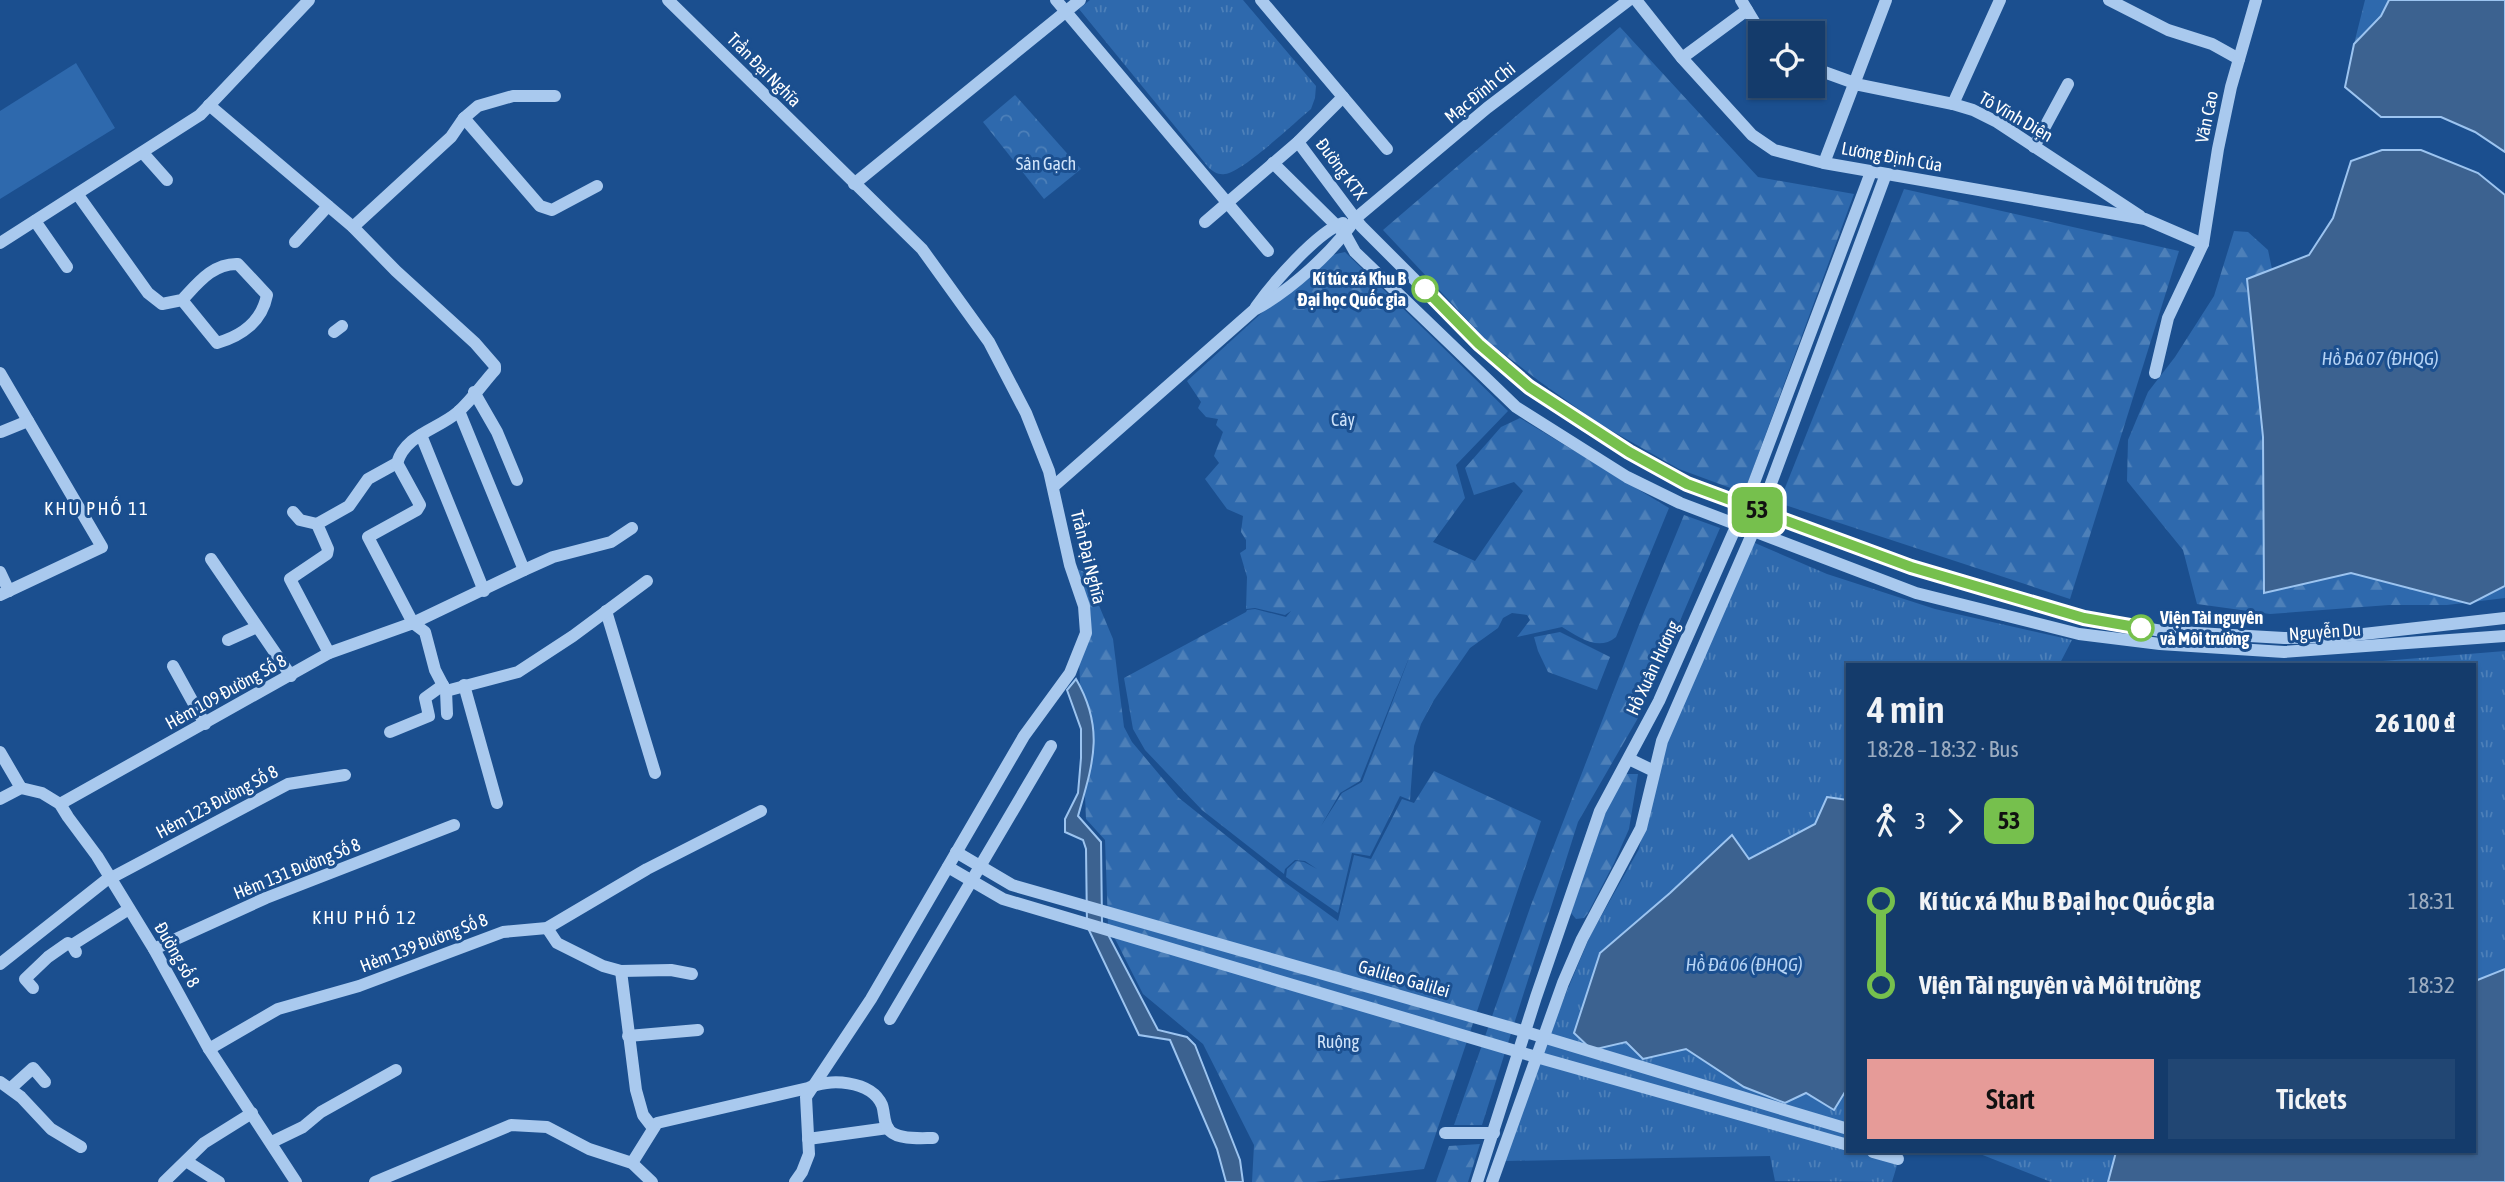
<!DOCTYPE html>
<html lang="en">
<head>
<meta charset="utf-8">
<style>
  :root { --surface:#143b6b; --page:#214673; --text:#f1f3f6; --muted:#9dadc1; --line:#33557e; --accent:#e69b98 }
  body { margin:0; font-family:"Asap Condensed",sans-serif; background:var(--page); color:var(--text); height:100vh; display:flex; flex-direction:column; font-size:26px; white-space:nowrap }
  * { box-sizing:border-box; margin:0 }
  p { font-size:23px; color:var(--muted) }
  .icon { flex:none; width:38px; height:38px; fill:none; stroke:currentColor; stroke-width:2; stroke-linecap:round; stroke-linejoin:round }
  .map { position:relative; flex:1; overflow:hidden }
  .drawer { position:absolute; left:1846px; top:663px; width:630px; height:490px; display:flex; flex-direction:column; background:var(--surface); border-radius:0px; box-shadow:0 2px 5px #0004,0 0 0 2px var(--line) }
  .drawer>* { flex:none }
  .badge { padding:0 14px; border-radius:10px; font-size:24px; line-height:46px }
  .tools { position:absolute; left:1748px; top:21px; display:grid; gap:14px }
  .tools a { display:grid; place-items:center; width:77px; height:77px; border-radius:0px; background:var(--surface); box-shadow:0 2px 5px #0004,0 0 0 2px var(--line); font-size:35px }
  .map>.badge { position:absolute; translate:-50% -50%; box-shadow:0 0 0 4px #fff }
  .legs { display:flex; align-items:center; gap:10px; height:77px; padding:0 21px; font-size:23px }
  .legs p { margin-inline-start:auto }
  .overview { display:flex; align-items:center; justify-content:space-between; height:119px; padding:0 21px }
  h1 { font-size:38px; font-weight:600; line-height:52px }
  .action { display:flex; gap:14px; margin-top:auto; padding:14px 21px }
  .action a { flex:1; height:80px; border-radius:0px; background:var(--accent); color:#111; font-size:28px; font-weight:600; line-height:80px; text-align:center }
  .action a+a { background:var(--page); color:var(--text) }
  ul { padding:0 21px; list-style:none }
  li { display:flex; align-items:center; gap:24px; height:84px; font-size:26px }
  li i { display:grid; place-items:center; width:10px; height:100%; margin:0 9px; background:currentColor }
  li i::after { content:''; width:18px; height:18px; margin:-9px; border:5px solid; border-radius:50%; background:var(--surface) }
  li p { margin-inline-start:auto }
  li:first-child i { background:linear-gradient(#0000 50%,currentColor 0) }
  li:last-child i { background:linear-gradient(currentColor 50%,#0000 0) }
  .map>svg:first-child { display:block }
</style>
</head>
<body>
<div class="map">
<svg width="2505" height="1182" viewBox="0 0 2505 1182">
  <defs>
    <pattern id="grass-tufts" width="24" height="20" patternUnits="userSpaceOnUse" patternTransform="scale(1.75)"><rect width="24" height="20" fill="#2e69ad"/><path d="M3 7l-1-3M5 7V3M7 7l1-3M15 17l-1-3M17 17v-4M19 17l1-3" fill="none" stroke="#4d80b9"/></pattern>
    <pattern id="forest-firs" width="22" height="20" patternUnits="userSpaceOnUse" patternTransform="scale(1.75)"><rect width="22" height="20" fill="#2e69ad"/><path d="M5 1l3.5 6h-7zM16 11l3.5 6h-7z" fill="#4d80b9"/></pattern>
    <pattern id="park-crowns" width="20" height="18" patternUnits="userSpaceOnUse" patternTransform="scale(1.75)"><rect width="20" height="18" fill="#2e69ad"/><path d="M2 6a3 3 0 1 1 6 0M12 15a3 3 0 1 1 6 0" fill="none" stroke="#4d80b9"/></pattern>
  </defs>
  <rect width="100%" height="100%" fill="#1b4f8f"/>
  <g fill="url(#grass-tufts)">
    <path d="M 1090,0 L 1243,0 L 1316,86 L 1315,98 L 1311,109 C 1294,123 1244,171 1225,174 C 1218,175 1214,172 1209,168 L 1079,9 Z"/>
    <path d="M 1755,543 L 1827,574 L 1935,609 L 2072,640 L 2059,665 L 1848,665 L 1848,800 L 1827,797 L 1815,824 L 1749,859 L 1732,835 L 1670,893 L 1626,1042 L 1643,1059 L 1686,1049 L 1744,1087 L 1805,1093 L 1834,1110 L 1848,1087 L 1848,1152 L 1901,1152 L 1892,1182 L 1775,1181 L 1770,1156 L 1505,1161 L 1549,1034 L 1590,936 L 1639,849 L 1658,755 L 1745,549 Z"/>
    <path d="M 2505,651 L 2505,969 L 2475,981 L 2474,665 L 2277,664 L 2358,663 Z"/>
    <path d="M 1975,1152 L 2116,1152 L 2108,1182 L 2051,1182 Z"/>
  </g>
  <g fill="url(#forest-firs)" fill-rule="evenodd">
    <path d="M 2365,0 L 2389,0 L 2381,16 L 2354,44 Z"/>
    <path d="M 1620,27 L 1758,177 L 1854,194 L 1744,493 L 1679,469 L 1598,423 L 1539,381 L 1486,340 L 1383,230 Z"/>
    <path d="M 1904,189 L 2179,251 L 2070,599 L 1779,503 Z"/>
    <path d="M 2234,231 L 2248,232 L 2268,250 L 2272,269 L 2247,279 L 2263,437 L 2265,592 L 2351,573 L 2470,604 L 2505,586 L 2505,598 L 2447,605 L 2389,605 L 2270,614 L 2197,604 L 2183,550 L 2127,481 L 2128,440 L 2148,392 L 2175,357 L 2214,296 Z"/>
    <path d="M 1345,252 L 1508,411 L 1456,465 L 1465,498 L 1433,542 L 1475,561 L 1523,491 L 1514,482 L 1474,495 L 1465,468 L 1501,427 L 1520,418 L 1669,508 L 1616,637 C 1598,652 1579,637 1562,627 L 1517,637 L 1530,620 L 1527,615 L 1512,613 L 1503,618 L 1498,628 L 1470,648 L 1434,700 L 1421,724 L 1414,746 L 1410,800 L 1400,796 L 1370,856 L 1352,853 L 1338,913 L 1286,877 L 1287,869 L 1296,861 L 1304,862 L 1317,869 L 1305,861 L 1295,860 L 1285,869 L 1284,874 L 1202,810 L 1145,750 L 1133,729 L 1124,678 L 1246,612 L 1247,610 L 1255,609 L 1286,617 L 1291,611 L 1285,615 L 1255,608 L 1246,609 L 1247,577 L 1240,553 L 1246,549 L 1246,540 L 1241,532 L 1243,516 L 1227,509 L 1205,479 L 1219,463 L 1214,456 L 1223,432 L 1216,425 L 1218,419 L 1206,417 L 1198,408 L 1201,402 L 1187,381 L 1323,257 ZM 1412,650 L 1362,782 L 1342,793 L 1321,826 L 1340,793 L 1360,781 Z"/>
    <path d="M 1684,515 L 1720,528 L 1638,718 L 1578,822 L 1482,1125 L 1454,1125 L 1531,905 L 1642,617 Z"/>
    <path d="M 1074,568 L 1085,572 L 1113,639 L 1124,727 L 1132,742 L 1179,798 L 1283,881 L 1338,921 L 1354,855 L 1371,859 L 1402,799 L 1414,803 L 1434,771 L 1541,821 L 1424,1169 L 1315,1182 L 1252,1182 L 1254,1145 L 1203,1044 L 1143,994 L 1108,925 L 1105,840 L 1086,819 L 1079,659 C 1099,615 1091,611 1074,568 Z"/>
    <path d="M 1560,632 L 1610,657 L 1597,690 L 1548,672 L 1538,651 L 1534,637 Z"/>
    <path d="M 1624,774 L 1638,774 L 1629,829 L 1614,863 L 1588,913 L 1584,918 L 1576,919 L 1571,913 L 1589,848 Z"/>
    <path d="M 1480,1144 L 1468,1182 L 1436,1182 L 1449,1146 Z"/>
  </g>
  <path fill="url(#park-crowns)" d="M 1015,95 L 1081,169 L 1044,199 L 983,122 Z"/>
  <path fill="#2e69ad" d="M 76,63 L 115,128 L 0,199 L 0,111 Z"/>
  <g fill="#3c6290" stroke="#9cc4f0" stroke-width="2">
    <path d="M 2389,0 L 2505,0 L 2505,152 L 2475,132 L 2441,117 L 2381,117 L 2345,87 L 2354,44 L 2381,16 Z"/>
    <path d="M 2382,150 L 2421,150 L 2478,173 L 2505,195 L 2505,586 L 2470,604 L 2351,573 L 2264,593 L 2263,437 L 2247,279 L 2309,255 L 2333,218 L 2351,161 Z"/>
    <path d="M 1076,679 C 1105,729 1093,763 1078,816 L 1101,842 L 1102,923 L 1158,1030 L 1187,1037 L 1195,1045 L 1240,1160 L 1243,1182 L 1226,1182 L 1217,1149 L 1170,1040 L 1139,1035 L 1087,926 L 1086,849 L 1083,840 L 1065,832 L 1065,819 L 1078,793 L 1081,758 L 1081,729 L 1067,690 Z"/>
    <path d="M 1827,797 L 1848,800 L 1848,1087 L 1834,1110 L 1806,1093 L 1785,1103 L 1744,1087 L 1686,1049 L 1643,1059 L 1626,1042 L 1592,1050 L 1574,1033 L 1600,953 L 1670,893 L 1732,835 L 1749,859 L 1815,824 Z"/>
    <path d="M 2505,969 L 2505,1182 L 2108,1182 L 2116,1152 L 2474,1152 L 2475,981 Z"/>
  </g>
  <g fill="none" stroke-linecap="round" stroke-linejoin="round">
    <g stroke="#a9c9ee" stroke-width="12">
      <path d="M 668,0 L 922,249 L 989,342 L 1026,413 L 1049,471 L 1070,565 L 1084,606 L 1086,633 L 1070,673 L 1024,736 L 871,999 L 806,1097 L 809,1154 L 802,1172 L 795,1182"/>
      <path d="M 1056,0 L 1268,251"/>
      <path d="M 1261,0 L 1387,149"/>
      <path d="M 1636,0 L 1682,58 L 1752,135 L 1774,150 L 1824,163 L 2145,219 L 2203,244"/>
      <path d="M 1741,0 L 1761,33"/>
      <path d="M 2109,0 L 2168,30 L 2212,44 L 2239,59"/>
      <path d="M 1682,58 L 1747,10"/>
      <path d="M 1813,68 L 1860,85 L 1953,104 L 1973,110 L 1997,122 L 2140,216"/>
      <path d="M 1953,104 L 2000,0"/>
      <path d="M 209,105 L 353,227 L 396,271 L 475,343 L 495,366 L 495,370 C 483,383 472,400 458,412 C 437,430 406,434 397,463 L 368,479 L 349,506 L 317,524 L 328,549 L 327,554 L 290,579 L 329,653"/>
      <path d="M 464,118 L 540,206 L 552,210 L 597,186"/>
      <path d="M 1298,142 L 1361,226 L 1479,344 L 1529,387 L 1586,426 L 1687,484 L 1911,567 L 2084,618 L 2162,631 L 2284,638 L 2337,637 L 2505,618"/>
      <path d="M 2034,147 L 2068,84"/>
      <path d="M 143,153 L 167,180"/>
      <path d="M 1273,163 L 1345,234 L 1355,252 L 1516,407 L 1627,477 L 1680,503 L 1916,593 L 2079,634 L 2160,644 L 2284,652 L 2505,636"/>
      <path d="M 1824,163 L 1886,0"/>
      <path d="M 854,184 L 1080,0"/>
      <path d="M 78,195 L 148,293 L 162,304 L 182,300 L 217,343 C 242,336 262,321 267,295 L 238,264 C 213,263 198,283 182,300"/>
      <path d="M 35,221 L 67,267"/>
      <path d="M 1205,222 L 1298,142 L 1343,97"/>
      <path d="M 353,227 L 451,137 L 464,118 L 478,106 L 513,96 L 555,96"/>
      <path d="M 295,242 L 328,206"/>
      <path d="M 0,243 L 200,115 L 309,0"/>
      <path d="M 1256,307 C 1272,284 1317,232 1343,223"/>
      <path d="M 334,332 L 342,326"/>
      <path d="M 0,373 L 102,547 L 0,595"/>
      <path d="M 2155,373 L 2168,318 L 2203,244 L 2218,149 L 2231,87 L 2256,0"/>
      <path d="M 474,392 L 497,432 L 517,480"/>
      <path d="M 459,411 L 524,570"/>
      <path d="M 1,432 L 28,421"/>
      <path d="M 421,435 L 484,591"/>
      <path d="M 397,463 L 420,505 L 417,510 L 368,537 L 413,623 L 524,570 L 553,557 L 611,542 L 632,528"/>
      <path d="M 1054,486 L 1254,310 C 1290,291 1333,252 1356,218 L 1487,108 L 1629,0"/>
      <path d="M 293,512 L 300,520 L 317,524"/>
      <path d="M 211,559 L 291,676"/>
      <path d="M 0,572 L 9,591"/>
      <path d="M 606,611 L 655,773"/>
      <path d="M 228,640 L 257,627"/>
      <path d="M 173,666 L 205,724"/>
      <path d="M 464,685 L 497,803"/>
      <path d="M 446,691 L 518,672 L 573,636 L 647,581"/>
      <path d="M 390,732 L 429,716 L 425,698 L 443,685"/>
      <path d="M 0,752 L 21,788"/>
      <path d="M 1629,759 L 1654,771"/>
      <path d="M 0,799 L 21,788 L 42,793 L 60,804 L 68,817 L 97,856 L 154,949 L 209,1049 L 296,1182"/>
      <path d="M 60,804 L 329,653 L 413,623 L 425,632 L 435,670 L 446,691 L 447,714"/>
      <path d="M 956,852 L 1012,885 L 1526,1032 L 1848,1129"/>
      <path d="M 948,867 L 1003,899 L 1519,1052 L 1848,1145"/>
      <path d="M 111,878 L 288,784 L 345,775"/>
      <path d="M 547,928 L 557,943 L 603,966 L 621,971 L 671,970 L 692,974"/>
      <path d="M 154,949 L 266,898 L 454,825"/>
      <path d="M 76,952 L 72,945 L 129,909"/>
      <path d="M 0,964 L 110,877"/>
      <path d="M 621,971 L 636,1090 L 643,1115 L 653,1128"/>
      <path d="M 33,988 L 25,979 L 48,957 L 68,943 L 72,945"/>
      <path d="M 890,1019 L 1051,746"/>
      <path d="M 628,1036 L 698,1030"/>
      <path d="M 209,1049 L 278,1009 L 359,986 L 503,932 L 547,928 L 647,869 L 761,811"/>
      <path d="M 0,1082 L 21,1097 L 51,1129 L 81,1147"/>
      <path d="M 11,1088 L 33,1068 L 45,1082"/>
      <path d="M 1445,1133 L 1494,1133"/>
      <path d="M 808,1139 L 888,1128"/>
      <path d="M 272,1142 L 303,1127 L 321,1112 L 396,1070"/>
      <path d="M 1873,1152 L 1898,1159"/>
      <path d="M 186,1161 L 219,1182"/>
      <path d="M 632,1163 L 657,1123 L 808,1088 C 828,1078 871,1080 882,1105 C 885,1113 883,1124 890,1131 C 899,1140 921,1138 933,1138"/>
      <path d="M 164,1182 L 204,1143 L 252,1113"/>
      <path d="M 375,1182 L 511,1125 L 547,1127 L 589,1149 L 632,1163 L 652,1182"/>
      <path d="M 1477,1182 L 1536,997 L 1600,811 L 1659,701 L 1746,504 L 1871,172"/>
      <path d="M 1492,1182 L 1563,983 L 1582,939 L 1641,828 L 1662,741 L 1753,532 L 1886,174"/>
    </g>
  </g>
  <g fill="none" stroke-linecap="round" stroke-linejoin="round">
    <defs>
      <path id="line-1" d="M 1425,289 L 1479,344 L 1529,387 L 1629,452 L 1687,484 L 1911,567 L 2084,618 L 2141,628"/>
    </defs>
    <use href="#line-1" stroke="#fff" stroke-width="16"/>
    <use href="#line-1" stroke="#76c04d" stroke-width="10"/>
  </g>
  <g fill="#fff" stroke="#76c04d" stroke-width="3.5">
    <circle cx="1425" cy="289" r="12"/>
    <circle cx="2141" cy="628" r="12"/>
  </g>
  <g text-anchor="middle" stroke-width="6" stroke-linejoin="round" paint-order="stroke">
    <g font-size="18" fill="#fff" stroke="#1b4f8f">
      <text transform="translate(764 70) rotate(45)" y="6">Trần Đại Nghĩa</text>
      <text transform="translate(1480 93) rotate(-39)" y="6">Mạc Đĩnh Chi</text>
      <text transform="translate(2016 117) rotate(30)" y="6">Tô Vĩnh Diện</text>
      <text transform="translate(2207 117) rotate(-78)" y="6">Văn Cao</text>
      <text transform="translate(1892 157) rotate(10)" y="6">Lương Định Của</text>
      <text transform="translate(1341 169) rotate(53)" y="6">Đường KTX</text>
      <text transform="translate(1088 557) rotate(76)" y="6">Trần Đại Nghĩa</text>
      <text transform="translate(2325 632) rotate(-4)" y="6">Nguyễn Du</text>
      <text transform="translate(1653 668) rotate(-65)" y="6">Hồ Xuân Hương</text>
      <text transform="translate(226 692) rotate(-29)" y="6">Hẻm 109 Đường Số 8</text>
      <text transform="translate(217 802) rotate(-28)" y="6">Hẻm 123 Đường Số 8</text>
      <text transform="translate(297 869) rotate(-22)" y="6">Hẻm 131 Đường Số 8</text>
      <text transform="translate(424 943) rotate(-21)" y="6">Hẻm 139 Đường Số 8</text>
      <text transform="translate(177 955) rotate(60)" y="6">Đường số 8</text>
      <text transform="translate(1404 979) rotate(16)" y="6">Galileo Galilei</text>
    </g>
    <g font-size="18" fill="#cfe3fa" stroke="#1b4f8f">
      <text x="1046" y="170">Sân Gạch</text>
      <text x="1343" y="426">Cây</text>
      <text x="1338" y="1048">Ruộng</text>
    </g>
    <g font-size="18" font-weight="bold" fill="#fff" stroke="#1b4f8f" text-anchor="end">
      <text x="1406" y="285">Kí túc xá Khu B<tspan x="1406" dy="21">Đại học Quốc gia</tspan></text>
      <text x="2160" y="624" text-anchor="start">Viện Tài nguyên<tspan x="2160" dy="21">và Môi trường</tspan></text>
    </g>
    <g font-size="19" font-style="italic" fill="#b5d3f5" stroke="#1b4f8f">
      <text x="2380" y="365">Hồ Đá 07 (ĐHQG)</text>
      <text x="1744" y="971">Hồ Đá 06 (ĐHQG)</text>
    </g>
    <g font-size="19" letter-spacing="2" fill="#fff" stroke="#1b4f8f">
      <text x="97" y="515">KHU PHỐ 11</text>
      <text x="365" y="924">KHU PHỐ 12</text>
    </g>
  </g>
</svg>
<div class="tools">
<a><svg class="icon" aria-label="locate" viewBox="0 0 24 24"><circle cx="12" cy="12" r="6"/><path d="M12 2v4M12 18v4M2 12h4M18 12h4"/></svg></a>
</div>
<b class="badge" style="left:1757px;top:510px;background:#76c04d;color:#111">53</b>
<section class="drawer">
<div class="overview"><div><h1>4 min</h1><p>18:28 – 18:32 · Bus</p></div><b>26 100 ₫</b></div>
<div class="legs"><svg class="icon" aria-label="walk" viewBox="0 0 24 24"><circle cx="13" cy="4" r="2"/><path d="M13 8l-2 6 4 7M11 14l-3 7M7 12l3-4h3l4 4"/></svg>3<svg class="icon" aria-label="forward" viewBox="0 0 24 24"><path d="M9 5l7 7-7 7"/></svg><b class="badge" style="background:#76c04d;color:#111">53</b></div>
<ul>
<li><i style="color:#76c04d"></i><b>Kí túc xá Khu B Đại học Quốc gia</b><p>18:31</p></li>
<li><i style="color:#76c04d"></i><b>Viện Tài nguyên và Môi trường</b><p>18:32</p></li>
</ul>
<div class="action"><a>Start</a><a>Tickets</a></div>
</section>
</div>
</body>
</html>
